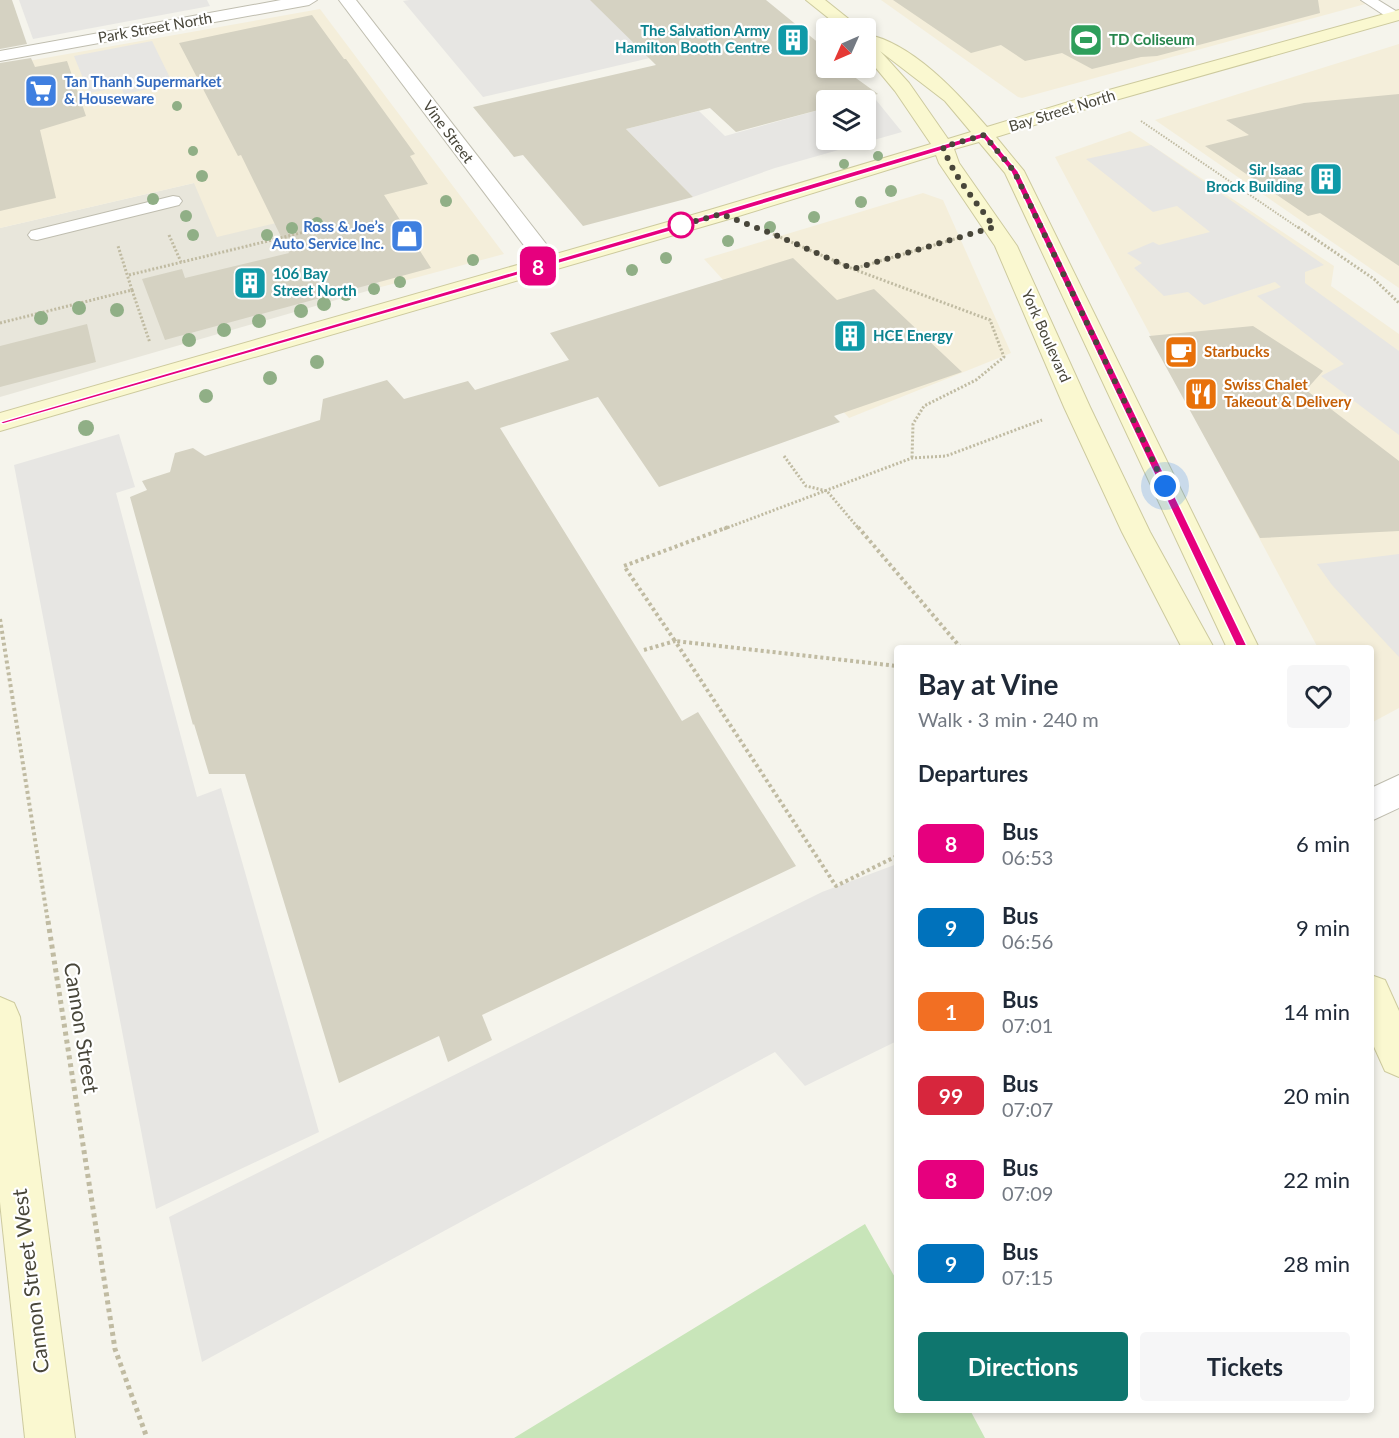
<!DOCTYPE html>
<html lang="en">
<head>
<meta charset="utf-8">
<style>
  :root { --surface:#fff; --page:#f6f6f7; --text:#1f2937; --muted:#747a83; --accent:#0f766e }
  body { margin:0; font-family:Lato,sans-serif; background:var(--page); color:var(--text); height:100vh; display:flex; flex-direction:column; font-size:22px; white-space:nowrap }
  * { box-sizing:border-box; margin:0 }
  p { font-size:20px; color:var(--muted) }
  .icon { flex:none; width:33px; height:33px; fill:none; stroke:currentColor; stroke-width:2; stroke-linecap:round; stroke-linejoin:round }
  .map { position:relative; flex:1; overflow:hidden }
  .drawer { position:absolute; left:894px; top:645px; width:480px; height:768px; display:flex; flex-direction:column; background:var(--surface); border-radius:6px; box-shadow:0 3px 9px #0003 }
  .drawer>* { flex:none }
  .badge { padding:0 12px; border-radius:9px; font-size:21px; line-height:39px }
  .needle { width:39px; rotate:225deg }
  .fabs { position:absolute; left:816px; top:18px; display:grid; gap:12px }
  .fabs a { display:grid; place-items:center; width:60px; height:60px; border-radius:6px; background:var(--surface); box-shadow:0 3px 9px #0003; font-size:30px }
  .you { position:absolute; width:30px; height:30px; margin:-15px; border:4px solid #fff; border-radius:50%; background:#1a73e8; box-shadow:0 0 0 9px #1a73e833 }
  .map>.badge { position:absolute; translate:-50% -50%; box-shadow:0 0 0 3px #fff }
  h2 { padding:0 24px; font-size:22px; line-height:54px }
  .round { display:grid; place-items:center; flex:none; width:63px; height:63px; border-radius:6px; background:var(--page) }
  .headline { display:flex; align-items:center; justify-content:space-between; height:102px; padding:0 24px }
  h1 { font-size:28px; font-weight:700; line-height:45px }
  .button { display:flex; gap:12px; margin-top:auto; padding:12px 24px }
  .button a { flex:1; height:69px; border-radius:6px; background:var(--accent); color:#fff; font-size:24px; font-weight:700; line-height:69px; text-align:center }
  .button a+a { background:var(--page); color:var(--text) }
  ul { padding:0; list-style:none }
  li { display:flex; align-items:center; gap:18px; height:84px; padding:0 24px }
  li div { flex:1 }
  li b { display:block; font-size:22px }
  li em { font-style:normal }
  li .badge { min-width:66px; font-weight:700; text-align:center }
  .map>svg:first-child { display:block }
</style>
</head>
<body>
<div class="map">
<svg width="1399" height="1438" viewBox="0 0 1399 1438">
  <rect width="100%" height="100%" fill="#f5f4ec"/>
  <path fill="#e8e6db" d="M 194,183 L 340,208 L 381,287 L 0,397 L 0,228 Z"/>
  <g fill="#f4eeda">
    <path d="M 881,0 L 1380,0 L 1022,98 L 1018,97 Z"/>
    <path d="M 320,9 L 504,254 L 381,287 L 340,208 L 217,237 L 194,183 L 0,228 L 0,66 Z"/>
    <path d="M 1399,44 L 1399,288 L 1155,120 Z"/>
    <path d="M 1130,131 L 1334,266 L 1331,286 L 1399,334 L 1399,708 L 1371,723 L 1371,648 L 1318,648 L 1055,157 Z"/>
    <path d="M 923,193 L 943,200 L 1011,353 L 849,418 L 704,259 Z"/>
  </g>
  <path fill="#c8e5b9" d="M 865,1224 L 897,1281 L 897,1410 L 970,1410 L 985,1438 L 514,1438 Z"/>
  <g fill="#e7e6e3">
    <path d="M 19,0 L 207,0 L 210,6 L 33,39 Z"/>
    <path d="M 409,0 L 591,0 L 650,58 L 483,97 L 403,1 Z"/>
    <path d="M 152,41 L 173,84 L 124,94 L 121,87 L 89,93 L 74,56 Z"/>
    <path d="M 872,95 L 902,132 L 775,168 L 693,197 L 626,129 L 699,111 L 725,136 L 826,108 L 826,140 L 866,140 L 866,100 L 853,100 Z"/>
    <path d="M 1151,145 L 1324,265 L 1305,272 L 1305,283 L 1399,351 L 1399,435 L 1321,376 L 1344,364 L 1257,296 L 1281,287 L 1275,282 L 1204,305 L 1188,292 L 1164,296 L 1134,268 L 1142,263 L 1127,253 L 1153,242 L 1159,245 L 1210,232 L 1177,206 L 1153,212 L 1086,159 Z"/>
    <path d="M 119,434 L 135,487 L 116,493 L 197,797 L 221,788 L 319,1132 L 156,1209 L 14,465 Z"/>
    <path d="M 1399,554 L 1399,657 L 1332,585 L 1317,564 Z"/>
    <path d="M 897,864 L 897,1041 L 805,1086 L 775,1052 L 202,1362 L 169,1217 L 822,892 Z"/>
  </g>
  <g fill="#d5d2c2">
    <path d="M 0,0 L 12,0 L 27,44 L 0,49 Z"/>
    <path d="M 590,0 L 766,0 L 826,49 L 826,68 L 842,68 L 878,94 L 853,100 L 826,100 L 826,108 L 736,132 L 710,108 L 626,129 L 693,197 L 583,226 L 523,155 L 514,157 L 473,107 L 656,65 Z"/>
    <path d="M 893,0 L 1318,0 L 1320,13 L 1157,56 L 1141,57 L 1092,69 L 1062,53 L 1025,61 L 1001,45 L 971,53 Z"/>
    <path d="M 312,15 L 344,59 L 346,59 L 415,154 L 410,156 L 428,184 L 384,195 L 431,268 L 165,340 L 142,279 L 182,269 L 185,278 L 289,253 L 241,155 L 238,156 L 179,43 Z"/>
    <path d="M 31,58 L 35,67 L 67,61 L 86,116 L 40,130 L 56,198 L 0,211 L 0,63 Z"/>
    <path d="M 1399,94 L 1399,266 L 1320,213 L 1308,216 L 1205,146 L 1249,135 L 1226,120 L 1304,103 Z"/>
    <path d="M 793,258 L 837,300 L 874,289 L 962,372 L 834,416 L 840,422 L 659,487 L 598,397 L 500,428 L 682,721 L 698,712 L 796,866 L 482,1015 L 492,1040 L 448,1062 L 439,1036 L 339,1083 L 245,774 L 209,774 L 194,724 L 193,725 L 130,497 L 147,490 L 142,481 L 170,472 L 175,453 L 193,448 L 205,456 L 320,420 L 323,399 L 387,380 L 404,399 L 468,381 L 475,390 L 569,360 L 550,333 Z"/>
    <path d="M 87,324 L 96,362 L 0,387 L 0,346 Z"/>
    <path d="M 1253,326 L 1323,371 L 1306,390 L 1399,461 L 1399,531 L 1260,538 L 1149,336 Z"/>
  </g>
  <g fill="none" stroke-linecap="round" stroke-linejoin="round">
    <defs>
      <g id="service">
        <path d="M 1361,0 L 1378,0 L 1399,13 L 1399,19 L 1390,19 Z"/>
        <path d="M 173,196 L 179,197 L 182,201 L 179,205 L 37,240 L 31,239 L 28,235 L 31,231 Z"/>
      </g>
      <g id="minor">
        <path d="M 281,0 L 317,0 L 309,5 L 0,61 L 0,51 Z"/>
        <path d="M 339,0 L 356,0 L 557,258 L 560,263 L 557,268 L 549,270 L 541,268 Z"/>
      </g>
      <path id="tertiary" d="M 1399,775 L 1399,808 L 1371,821 L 1371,788 Z"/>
      <g id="secondary">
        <path d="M 806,0 L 825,0 L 860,28 L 841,28 Z"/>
        <path d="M 1399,10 L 1399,20 L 1112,101 L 996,137 L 1024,171 L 1259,648 L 1227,648 L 1005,173 L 979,142 L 954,149 L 959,163 L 1017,246 L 1090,407 L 1150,532 L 1214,648 L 1182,648 L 1122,532 L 1064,407 L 995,246 L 939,163 L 936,155 L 729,219 L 0,431 L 0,413 L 713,209 L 931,144 L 895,91 L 866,56 L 866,34 C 912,43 957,92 987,127 L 1098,93 ZM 880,51 L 945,101 L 971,132 L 948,139 L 909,83 Z"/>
        <path d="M 1371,975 L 1385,980 L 1399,1011 L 1399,1077 L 1385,1071 L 1371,1040 Z"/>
        <path d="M 0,997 L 14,1003 L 20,1017 L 75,1438 L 25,1438 L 0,1202 Z"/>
      </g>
    </defs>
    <use href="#service" stroke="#bfbdaf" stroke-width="2"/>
    <use href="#minor" stroke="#bfbdaf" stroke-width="2"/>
    <use href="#tertiary" stroke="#bfbdaf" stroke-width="2"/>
    <use href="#secondary" stroke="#cdca9e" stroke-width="2"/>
    <g stroke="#c0bba2" stroke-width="2" stroke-dasharray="1.5 1.5" stroke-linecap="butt">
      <path d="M 1141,121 L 1300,229"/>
      <path d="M 319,229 L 327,227"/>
    </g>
    <g stroke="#c0bba2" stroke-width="3" stroke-dasharray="2 2" stroke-linecap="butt">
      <path d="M 1298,227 L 1374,279 L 1399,303"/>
      <path d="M 773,234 L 853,269 L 990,320 L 1004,357 L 976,380 L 924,406 L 913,424 L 912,458"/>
      <path d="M 169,235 L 181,262"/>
      <path d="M 853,269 L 958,238"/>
      <path d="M 129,275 L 325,227"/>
      <path d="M 132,290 L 150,343"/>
      <path d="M 0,323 L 132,290 L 118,246"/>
      <path d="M 784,456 L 806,486 L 827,491 L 859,529"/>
      <path d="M 724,529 L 912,458 L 946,456 L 1042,420"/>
    </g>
    <g stroke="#c0bba2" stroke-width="4" stroke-dasharray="3 3" stroke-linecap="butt">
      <path d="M 728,527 L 624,566 L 675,641 L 897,666"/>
      <path d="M 858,527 L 961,648"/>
      <path d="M 0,619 L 48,922"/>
      <path d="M 644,650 L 675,641 L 836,886 L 897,856"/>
    </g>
    <path stroke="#c0bba2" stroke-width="5" stroke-dasharray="4 4" stroke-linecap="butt" d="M 48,921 L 115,1349 L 147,1438"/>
    <use href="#service" fill="#fff" fill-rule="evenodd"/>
    <use href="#minor" fill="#fff" fill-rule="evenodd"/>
    <use href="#tertiary" fill="#fff" fill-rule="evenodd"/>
    <use href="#secondary" fill="#faf8d0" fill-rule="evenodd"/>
  </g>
  <g fill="#90af86">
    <circle cx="177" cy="106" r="5"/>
    <circle cx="193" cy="151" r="5"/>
    <circle cx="878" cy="156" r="5"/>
    <circle cx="844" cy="164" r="5"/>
    <circle cx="202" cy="176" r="6"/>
    <circle cx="891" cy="191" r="6"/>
    <circle cx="153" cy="199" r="6"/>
    <circle cx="446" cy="201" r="6"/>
    <circle cx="861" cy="202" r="6"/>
    <circle cx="186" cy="216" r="6"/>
    <circle cx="814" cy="217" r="6"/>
    <circle cx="317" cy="223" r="6"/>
    <circle cx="770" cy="227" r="6"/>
    <circle cx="292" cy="228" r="6"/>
    <circle cx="193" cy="235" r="6"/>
    <circle cx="267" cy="235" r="6"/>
    <circle cx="728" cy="241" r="6"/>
    <circle cx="666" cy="258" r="6"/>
    <circle cx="473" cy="260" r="6"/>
    <circle cx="632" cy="270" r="6"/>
    <circle cx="400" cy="282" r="6"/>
    <circle cx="374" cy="289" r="6"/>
    <circle cx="346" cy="295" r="6"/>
    <circle cx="324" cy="304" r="7"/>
    <circle cx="79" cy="308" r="7"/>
    <circle cx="117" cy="310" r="7"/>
    <circle cx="301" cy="311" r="7"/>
    <circle cx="41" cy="318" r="7"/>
    <circle cx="259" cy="321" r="7"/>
    <circle cx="224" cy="330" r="7"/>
    <circle cx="189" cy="340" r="7"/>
    <circle cx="317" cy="362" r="7"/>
    <circle cx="270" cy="378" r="7"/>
    <circle cx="206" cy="396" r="7"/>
    <circle cx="86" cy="428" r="8"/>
  </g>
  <path fill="#e6007e" stroke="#fff" stroke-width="1.5" d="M 982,133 L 986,133 L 1018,171 L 1248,648 L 1246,651 L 1242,652 L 1237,648 L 1011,172 L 983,138 L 723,216 L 3,424 L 0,422 L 718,212 Z"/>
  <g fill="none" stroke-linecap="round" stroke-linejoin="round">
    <path stroke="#48463a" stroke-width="6" stroke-dasharray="0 10.8" d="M 681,225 L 678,226 L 721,214 L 778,236 L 853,269 L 994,227 C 976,201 954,178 943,147 L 984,135 L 1014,171 L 1165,486"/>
  </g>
  <defs>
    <symbol id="building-square" viewBox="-11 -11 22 22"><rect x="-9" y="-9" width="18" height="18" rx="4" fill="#0f9aa8" stroke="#fff"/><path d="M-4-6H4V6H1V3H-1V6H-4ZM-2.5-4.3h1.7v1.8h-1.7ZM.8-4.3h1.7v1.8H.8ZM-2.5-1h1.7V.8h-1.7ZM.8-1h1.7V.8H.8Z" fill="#fff"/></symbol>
    <symbol id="stadium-square" viewBox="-11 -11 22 22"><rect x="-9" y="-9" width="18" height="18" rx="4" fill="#2e9e5b" stroke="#fff"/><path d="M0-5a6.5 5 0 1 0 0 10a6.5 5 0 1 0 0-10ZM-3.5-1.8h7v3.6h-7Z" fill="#fff"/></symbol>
    <symbol id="supermarket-square" viewBox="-11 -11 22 22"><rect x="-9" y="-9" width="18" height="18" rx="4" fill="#3f7fe0" stroke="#fff"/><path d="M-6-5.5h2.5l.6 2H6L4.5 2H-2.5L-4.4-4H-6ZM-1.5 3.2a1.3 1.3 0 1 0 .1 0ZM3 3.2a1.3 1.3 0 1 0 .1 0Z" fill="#fff"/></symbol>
    <symbol id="shop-square" viewBox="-11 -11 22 22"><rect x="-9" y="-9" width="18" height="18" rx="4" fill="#3f7fe0" stroke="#fff"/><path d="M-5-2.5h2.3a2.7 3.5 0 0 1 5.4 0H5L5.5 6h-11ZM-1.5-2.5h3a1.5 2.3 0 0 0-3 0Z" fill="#fff"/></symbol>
    <symbol id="cafe-square" viewBox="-11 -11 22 22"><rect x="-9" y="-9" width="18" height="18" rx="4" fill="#e8710a" stroke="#fff"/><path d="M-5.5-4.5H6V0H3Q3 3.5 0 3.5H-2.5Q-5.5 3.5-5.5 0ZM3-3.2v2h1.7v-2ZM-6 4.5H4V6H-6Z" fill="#fff"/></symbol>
    <symbol id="restaurant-square" viewBox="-11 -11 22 22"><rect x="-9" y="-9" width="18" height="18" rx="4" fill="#e8710a" stroke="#fff"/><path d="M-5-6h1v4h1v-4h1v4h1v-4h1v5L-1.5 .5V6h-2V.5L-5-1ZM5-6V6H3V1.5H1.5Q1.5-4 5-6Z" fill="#fff"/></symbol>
  </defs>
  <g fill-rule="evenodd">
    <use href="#building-square" x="774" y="21" width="38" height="38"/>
    <use href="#stadium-square" x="1067" y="21" width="38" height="38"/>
    <use href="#supermarket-square" x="22" y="72" width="38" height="38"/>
    <use href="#building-square" x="1307" y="160" width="38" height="38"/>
    <use href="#shop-square" x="388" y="217" width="38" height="38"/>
    <use href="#building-square" x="231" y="264" width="38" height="38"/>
    <use href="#building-square" x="831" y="317" width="38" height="38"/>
    <use href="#cafe-square" x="1162" y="333" width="38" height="38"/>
    <use href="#restaurant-square" x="1182" y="375" width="38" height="38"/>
  </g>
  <circle fill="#fff" stroke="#e6007e" stroke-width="3" cx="681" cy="225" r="12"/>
  <g text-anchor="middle" stroke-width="4.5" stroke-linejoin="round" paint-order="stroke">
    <g font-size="15" fill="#48463a" stroke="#fff">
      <text transform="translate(155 28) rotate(-10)" y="5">Park Street North</text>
      <text transform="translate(1062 111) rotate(-17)" y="5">Bay Street North</text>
      <text transform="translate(448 132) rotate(53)" y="5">Vine Street</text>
      <text transform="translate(1046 336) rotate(66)" y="5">York Boulevard</text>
    </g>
    <g font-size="15" font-weight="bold" fill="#0d838f" stroke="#fff" text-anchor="end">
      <text x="770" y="36">The Salvation Army<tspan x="770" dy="17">Hamilton Booth Centre</tspan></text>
      <text x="1303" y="175">Sir Isaac<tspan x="1303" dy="17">Brock Building</tspan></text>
      <text x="273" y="279" text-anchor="start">106 Bay<tspan x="273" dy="17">Street North</tspan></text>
      <text x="873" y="341" text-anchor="start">HCE Energy</text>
    </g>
    <g font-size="15" font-weight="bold" fill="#27864d" stroke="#fff" text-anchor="start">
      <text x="1109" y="45">TD Coliseum</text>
    </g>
    <g font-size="15" font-weight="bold" fill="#366cbe" stroke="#fff" text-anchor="start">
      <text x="64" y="87">Tan Thanh Supermarket<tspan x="64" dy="17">&amp; Houseware</tspan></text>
      <text x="384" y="232" text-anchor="end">Ross &amp; Joe’s<tspan x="384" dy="17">Auto Service Inc.</tspan></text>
    </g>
    <g font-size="15" font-weight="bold" fill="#c56008" stroke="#fff" text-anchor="start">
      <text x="1204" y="357">Starbucks</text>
      <text x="1224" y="390">Swiss Chalet<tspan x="1224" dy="17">Takeout &amp; Delivery</tspan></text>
    </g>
    <g font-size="21" fill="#48463a" stroke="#fff">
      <text transform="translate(81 1028) rotate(81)" y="7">Cannon Street</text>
      <text transform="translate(31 1281) rotate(-97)" y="7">Cannon Street West</text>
    </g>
  </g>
</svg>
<div class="fabs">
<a><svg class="needle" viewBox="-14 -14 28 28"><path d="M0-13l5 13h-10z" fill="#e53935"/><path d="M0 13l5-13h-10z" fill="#747a83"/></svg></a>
<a><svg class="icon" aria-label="layers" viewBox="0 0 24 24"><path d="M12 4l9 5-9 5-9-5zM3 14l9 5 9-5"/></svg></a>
</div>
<div class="you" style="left:1165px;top:486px"></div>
<b class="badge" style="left:538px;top:266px;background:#e6007e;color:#fff">8</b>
<section class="drawer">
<div class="headline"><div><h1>Bay at Vine</h1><p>Walk · 3 min · 240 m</p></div><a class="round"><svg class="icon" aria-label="heart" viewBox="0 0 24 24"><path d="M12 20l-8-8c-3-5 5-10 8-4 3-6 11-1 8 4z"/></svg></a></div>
<h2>Departures</h2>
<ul>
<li><span class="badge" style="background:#e6007e;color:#fff">8</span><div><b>Bus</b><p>06:53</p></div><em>6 min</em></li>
<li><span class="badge" style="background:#0072bc;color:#fff">9</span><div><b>Bus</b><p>06:56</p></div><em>9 min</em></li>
<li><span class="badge" style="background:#f26f23;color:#fff">1</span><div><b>Bus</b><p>07:01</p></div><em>14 min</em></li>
<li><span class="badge" style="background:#d7263d;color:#fff">99</span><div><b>Bus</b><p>07:07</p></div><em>20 min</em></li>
<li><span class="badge" style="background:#e6007e;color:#fff">8</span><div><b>Bus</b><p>07:09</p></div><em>22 min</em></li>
<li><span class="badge" style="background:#0072bc;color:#fff">9</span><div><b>Bus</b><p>07:15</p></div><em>28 min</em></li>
</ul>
<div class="button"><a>Directions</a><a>Tickets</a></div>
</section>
</div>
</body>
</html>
